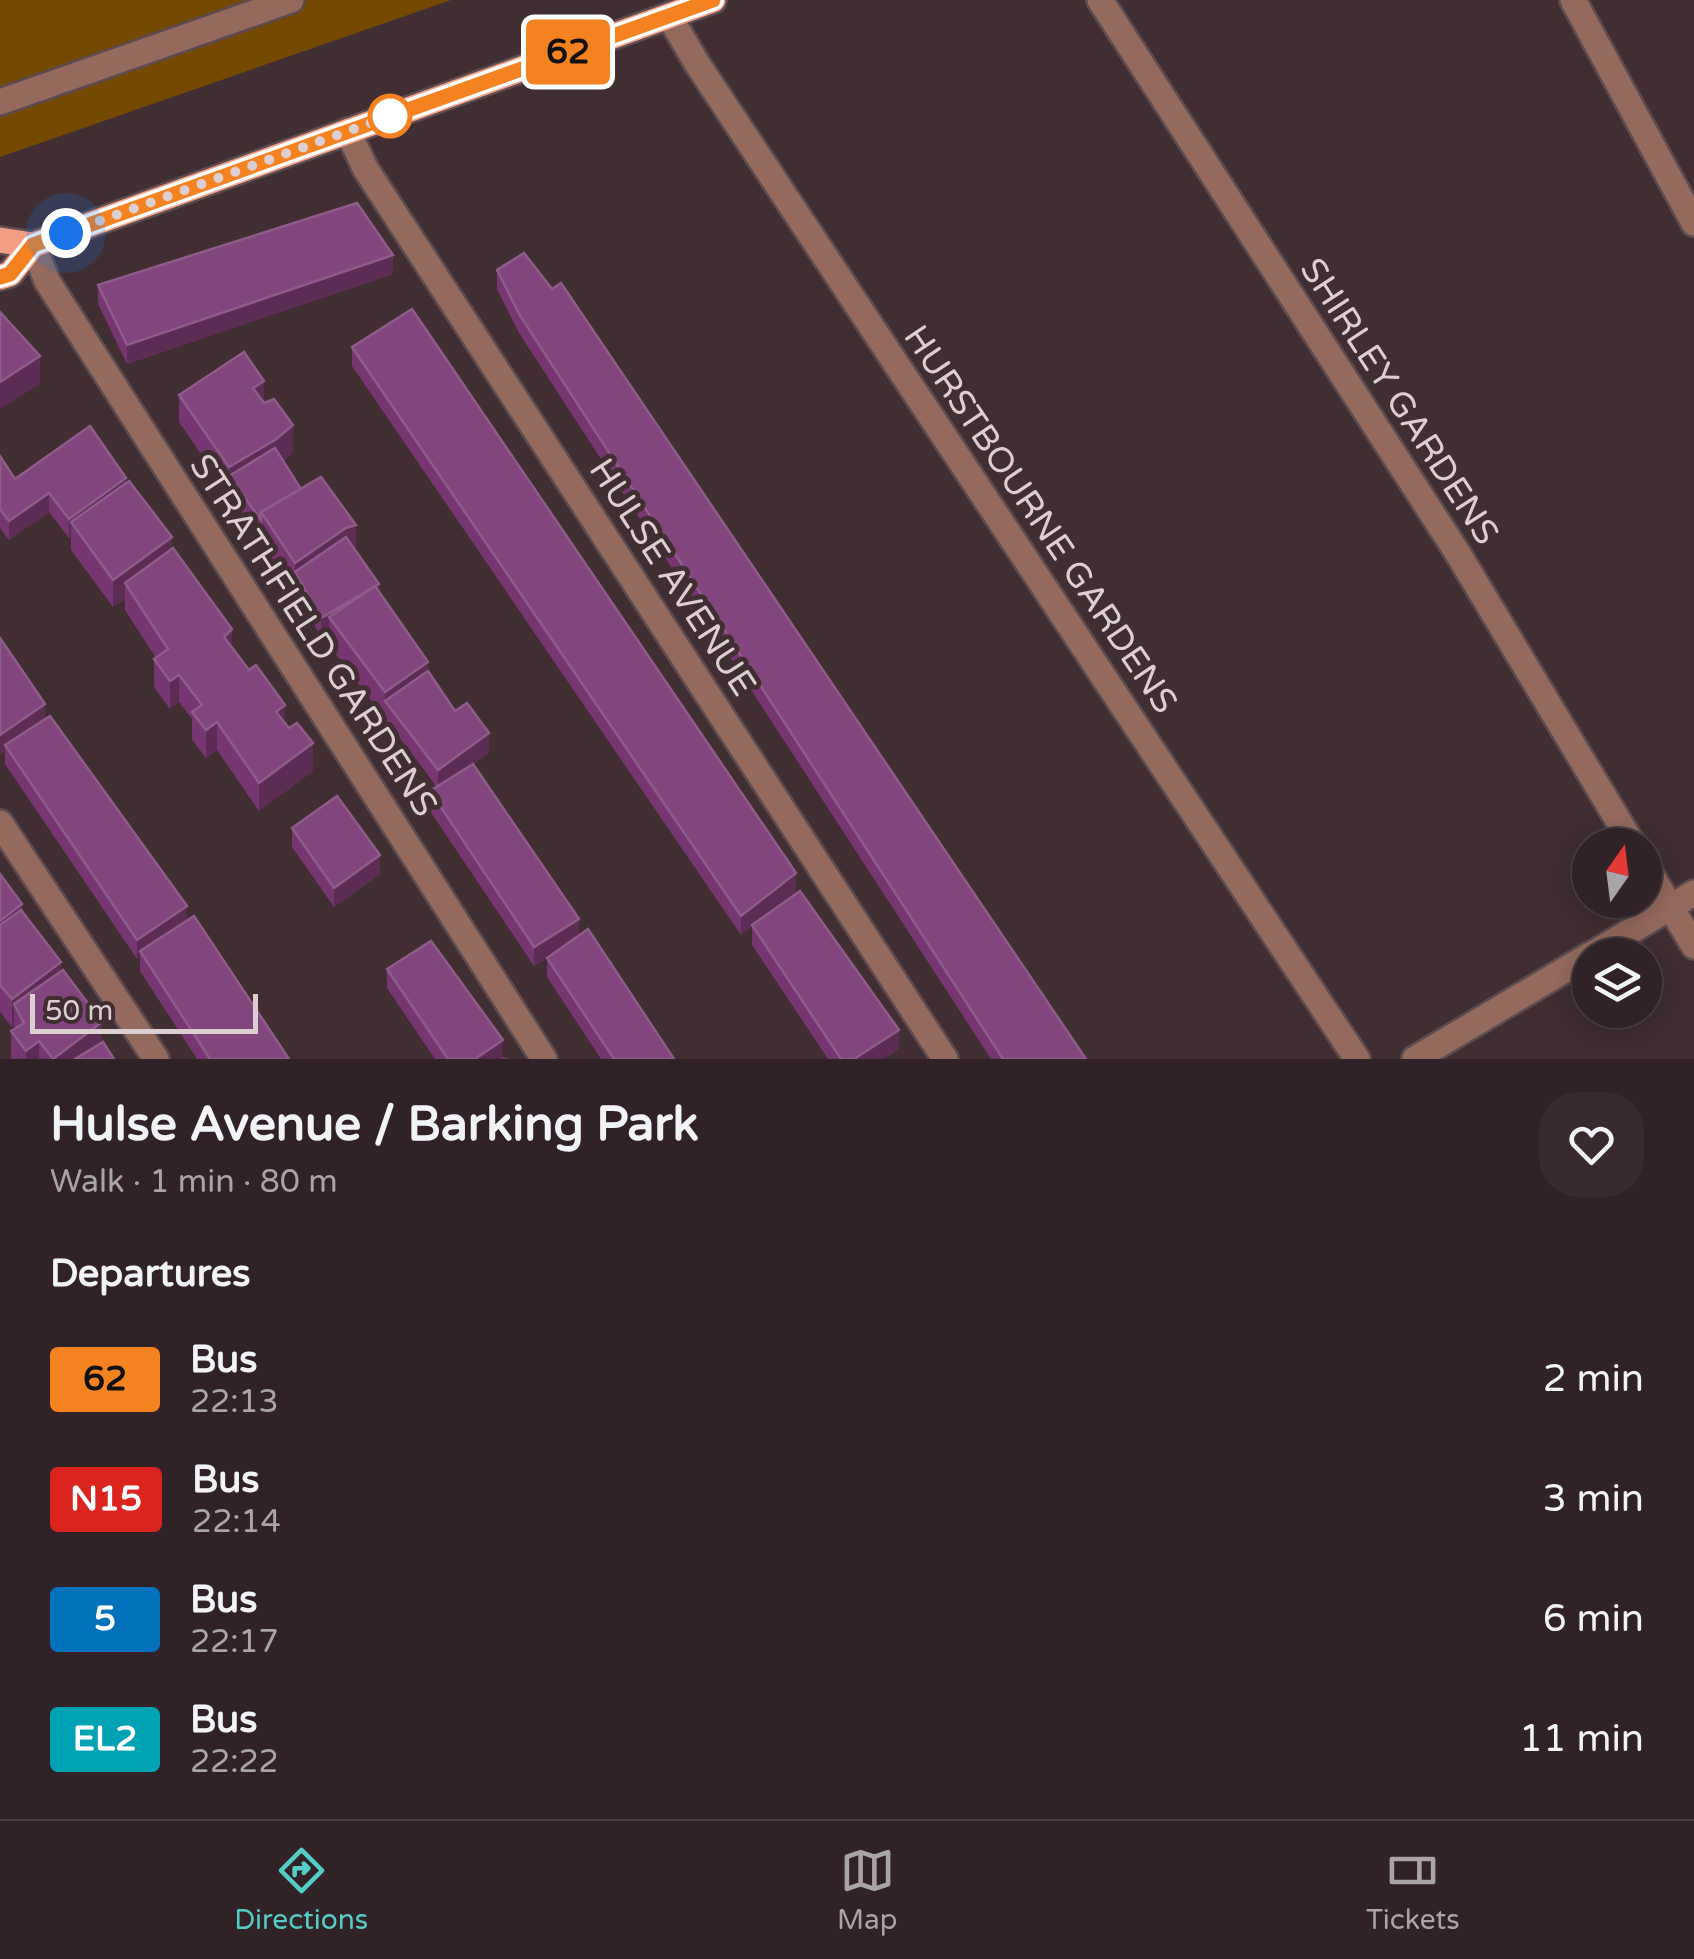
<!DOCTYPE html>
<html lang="en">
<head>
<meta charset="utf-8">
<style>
  :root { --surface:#302226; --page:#382a2e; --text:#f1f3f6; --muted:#a8a4a7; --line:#4b3f43; --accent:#54cdc6 }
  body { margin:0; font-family:"Varela Round",sans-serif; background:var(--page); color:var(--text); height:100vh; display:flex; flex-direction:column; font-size:38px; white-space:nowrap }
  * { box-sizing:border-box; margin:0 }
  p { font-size:32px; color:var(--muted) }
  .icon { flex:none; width:55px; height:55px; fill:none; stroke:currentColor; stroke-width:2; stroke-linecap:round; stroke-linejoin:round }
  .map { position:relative; height:1059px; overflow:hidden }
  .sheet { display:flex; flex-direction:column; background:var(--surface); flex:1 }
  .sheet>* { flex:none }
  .badge { padding:0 20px; border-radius:8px; font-size:35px; line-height:65px }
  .needle { width:65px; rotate:14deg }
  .controls { position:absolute; left:1572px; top:828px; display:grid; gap:20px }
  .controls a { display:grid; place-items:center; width:90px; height:90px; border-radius:50%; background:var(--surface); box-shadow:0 5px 25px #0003,0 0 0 2px var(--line); font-size:50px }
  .scale { position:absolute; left:30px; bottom:25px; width:228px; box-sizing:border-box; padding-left:10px; border:5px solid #dbcfd2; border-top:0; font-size:28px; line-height:35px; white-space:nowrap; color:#dbcfd2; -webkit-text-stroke:8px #402e32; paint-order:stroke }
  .you { position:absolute; width:50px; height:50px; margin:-25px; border:8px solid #fff; border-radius:50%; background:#1a73e8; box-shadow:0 0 0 15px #1a73e833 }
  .map>.badge { position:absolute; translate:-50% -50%; box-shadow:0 0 0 5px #fff }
  h2 { padding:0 50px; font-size:38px; line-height:90px }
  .round { display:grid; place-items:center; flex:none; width:105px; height:105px; border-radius:40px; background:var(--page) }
  .overview { display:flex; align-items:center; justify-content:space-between; height:170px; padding:0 50px }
  h1 { font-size:48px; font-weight:700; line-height:75px }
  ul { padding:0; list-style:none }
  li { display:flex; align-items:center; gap:30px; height:120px; padding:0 50px }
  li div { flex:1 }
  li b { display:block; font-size:38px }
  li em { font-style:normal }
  li .badge { min-width:110px; font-weight:700; text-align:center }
  .tabs { display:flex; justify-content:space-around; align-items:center; height:140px; border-top:2px solid var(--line); background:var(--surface); font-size:28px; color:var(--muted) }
  .tabs a { display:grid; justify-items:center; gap:5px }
  .tabs .on { color:var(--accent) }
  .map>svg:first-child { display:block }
</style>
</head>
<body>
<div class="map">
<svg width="1694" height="1059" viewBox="0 0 1694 1059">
  <rect width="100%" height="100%" fill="#402e32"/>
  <path fill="#744a00" d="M 0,0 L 451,0 L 0,157 Z"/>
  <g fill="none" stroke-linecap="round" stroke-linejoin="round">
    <defs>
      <g id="minor">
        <path d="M 1100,0 L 1457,552 L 1633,845"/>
        <path d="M 1573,0 L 1694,223"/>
        <path d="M 669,16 L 698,65 L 1357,1059"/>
        <path d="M 0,102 L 291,0"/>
        <path d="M 348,131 L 365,168 L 945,1059"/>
        <path d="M 33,245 L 47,281 L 544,1059"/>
        <path d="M 0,823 L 156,1059"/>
        <path d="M 1645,865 L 1694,946"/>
        <path d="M 1591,955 L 1694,893"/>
        <path d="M 1415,1059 L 1590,955"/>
      </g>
      <g id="major">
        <path d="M 0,240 L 33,245 L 713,0"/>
        <path d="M 0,277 L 10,274 L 33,245"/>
      </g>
    </defs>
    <use href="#minor" stroke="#5c4b4f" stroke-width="30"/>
    <use href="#major" stroke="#5c4b4f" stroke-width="30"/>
    <use href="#minor" stroke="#946a5d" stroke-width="25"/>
    <use href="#major" stroke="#f39e84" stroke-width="25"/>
  </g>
  <g fill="#753672">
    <path d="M 497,270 L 1086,1059 L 991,1059 L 519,333 L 497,289 Z"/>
    <path d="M 393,274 L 127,364 L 98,304 L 98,285 Z"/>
    <path d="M 352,347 L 796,892 L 767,914 L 899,1049 L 883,1059 L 828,1059 L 752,945 L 752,926 L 741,935 L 352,366 Z"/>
    <path d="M 179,395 L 264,403 L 293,452 L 283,461 L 301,489 L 356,552 L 428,671 L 455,711 L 489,753 L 469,767 L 579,936 L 674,1059 L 601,1059 L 547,977 L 547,958 L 557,952 L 534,966 L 430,811 L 430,791 L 437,787 L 329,645 L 329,632 L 321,637 L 295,591 L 179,422 Z"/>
    <path d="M 0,456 L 15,479 L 126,483 L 172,549 L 232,649 L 285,724 L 313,771 L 259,811 L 217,750 L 206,758 L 192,740 L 192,719 L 179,702 L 170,709 L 154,687 L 154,659 L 156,658 L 125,610 L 125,599 L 113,607 L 71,550 L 71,536 L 69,538 L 49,512 L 9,540 L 0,528 Z"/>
    <path d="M 0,638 L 45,719 L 187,920 L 289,1059 L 197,1059 L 140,971 L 140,957 L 137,959 L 5,764 L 5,751 L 0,754 Z"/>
    <path d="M 292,828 L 380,874 L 334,907 L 292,847 Z"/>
    <path d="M 0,874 L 61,971 L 102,1042 L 114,1059 L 11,1059 L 11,1031 L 14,1029 L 14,1026 L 12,1027 L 0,1012 Z"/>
    <path d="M 387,969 L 503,1057 L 510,1059 L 435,1059 L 387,988 Z"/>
  </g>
  <g fill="#5b2c54">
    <path d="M 393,255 L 393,274 L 127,364 L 127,345 Z"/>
    <path d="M 40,356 L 40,384 L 0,409 L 0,382 Z"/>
    <path d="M 264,381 L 264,409 L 253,388 Z"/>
    <path d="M 293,425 L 293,452 L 275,467 L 229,476 L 229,467 Z"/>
    <path d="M 126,478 L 126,497 L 71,522 L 71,536 L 69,538 L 69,519 Z"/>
    <path d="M 49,493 L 49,512 L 9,540 L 9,521 Z"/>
    <path d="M 356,525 L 356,553 L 295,572 L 295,563 L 346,528 Z"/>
    <path d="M 172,537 L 172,565 L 125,583 L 125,599 L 113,607 L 113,580 Z"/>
    <path d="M 379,584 L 379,603 L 329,617 L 329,632 L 321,637 L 321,618 Z"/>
    <path d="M 232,629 L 232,657 L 224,637 Z"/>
    <path d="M 428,662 L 428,690 L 385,701 L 385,692 Z"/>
    <path d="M 179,675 L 179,702 L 170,709 L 170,681 Z"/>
    <path d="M 45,704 L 45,723 L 5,745 L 5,751 L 0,754 L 0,735 Z"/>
    <path d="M 285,705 L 285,733 L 276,712 Z"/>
    <path d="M 217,722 L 217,750 L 206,758 L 206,730 Z"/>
    <path d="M 489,733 L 489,753 L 438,789 L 438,770 Z"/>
    <path d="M 313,743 L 313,771 L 259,811 L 259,783 Z"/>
    <path d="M 380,855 L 380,874 L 334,907 L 334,888 Z"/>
    <path d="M 796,873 L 796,892 L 741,935 L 741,916 Z"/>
    <path d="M 22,904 L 22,932 L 0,948 L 0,921 Z"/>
    <path d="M 187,906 L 187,925 L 140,951 L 140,957 L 137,959 L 137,940 Z"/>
    <path d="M 579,919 L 579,938 L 534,966 L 534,947 Z"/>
    <path d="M 61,962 L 61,990 L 14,1004 L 14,1026 L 12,1027 L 12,999 Z"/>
    <path d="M 102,1022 L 102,1050 L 90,1059 L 54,1059 Z"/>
    <path d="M 899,1030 L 899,1049 L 883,1059 L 854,1059 Z"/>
    <path d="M 503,1040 L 502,1059 L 475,1059 Z"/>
    <path d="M 39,1041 L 39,1059 L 26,1059 L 26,1051 Z"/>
  </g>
  <g fill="#80467d" stroke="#8e5c8a" stroke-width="2.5">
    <path d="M 357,203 L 393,255 L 127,345 L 98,285 Z"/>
    <path d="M 524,253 L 552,289 L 561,283 L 1086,1059 L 1003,1059 L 519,314 L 497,270 Z"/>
    <path d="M 412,309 L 796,873 L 741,916 L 352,347 Z"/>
    <path d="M 0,312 L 40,356 L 0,382 Z"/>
    <path d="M 244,352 L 264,381 L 253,388 L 264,403 L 274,399 L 293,425 L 275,440 L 229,467 L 179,395 Z"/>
    <path d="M 90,426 L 126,478 L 69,519 L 49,493 L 9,521 L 0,509 L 0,456 L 15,479 Z"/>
    <path d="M 275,448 L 301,489 L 261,512 L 261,520 L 229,476 Z"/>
    <path d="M 321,477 L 356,525 L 346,528 L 295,563 L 261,512 Z"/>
    <path d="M 129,481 L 172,537 L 113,580 L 71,522 Z"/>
    <path d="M 346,537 L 379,584 L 321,618 L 295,572 Z"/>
    <path d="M 173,548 L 232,629 L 224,637 L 249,670 L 256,665 L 285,705 L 276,712 L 289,728 L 297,723 L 313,743 L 259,783 L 217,722 L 206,730 L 192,712 L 202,705 L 179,675 L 170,681 L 154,659 L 168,649 L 125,583 Z"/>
    <path d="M 375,586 L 428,662 L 385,692 L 329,617 Z"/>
    <path d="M 0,638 L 45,704 L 0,735 Z"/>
    <path d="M 428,671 L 455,711 L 467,703 L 489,733 L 438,770 L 385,701 Z"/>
    <path d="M 50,716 L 187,906 L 137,940 L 5,745 Z"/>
    <path d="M 473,764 L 579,919 L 534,947 L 430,791 Z"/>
    <path d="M 337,796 L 380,855 L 334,888 L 292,828 Z"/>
    <path d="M 0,874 L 22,904 L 0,921 Z"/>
    <path d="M 800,891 L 899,1030 L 854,1059 L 841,1059 L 752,925 Z"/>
    <path d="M 21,910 L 61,962 L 12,999 L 0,985 L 0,925 Z"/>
    <path d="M 194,916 L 289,1059 L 210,1059 L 140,951 Z"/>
    <path d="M 588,929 L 674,1059 L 614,1059 L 547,958 Z"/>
    <path d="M 431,941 L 503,1040 L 475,1059 L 448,1059 L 387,969 Z"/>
    <path d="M 63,970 L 102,1022 L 53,1059 L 39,1041 L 26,1051 L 11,1031 L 24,1023 L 14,1004 Z"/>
    <path d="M 103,1042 L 114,1059 L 75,1059 Z"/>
  </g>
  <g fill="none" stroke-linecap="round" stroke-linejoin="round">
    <defs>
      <path id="line" d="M 0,277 L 10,274 L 33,245 L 713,0"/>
    </defs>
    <use href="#line" stroke="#fff" stroke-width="22"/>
    <use href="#line" stroke="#f58220" stroke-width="15"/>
    <path stroke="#dbcfd2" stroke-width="10" stroke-dasharray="0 18" d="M 66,233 L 390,116"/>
  </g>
  <circle fill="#fff" stroke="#f58220" stroke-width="5" cx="390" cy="116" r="20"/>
  <g text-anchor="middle" stroke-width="10" stroke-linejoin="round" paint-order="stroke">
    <g font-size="35" fill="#dbcfd2" stroke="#402e32">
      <text transform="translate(1400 401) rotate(57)" y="12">SHIRLEY GARDENS</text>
      <text transform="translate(1041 519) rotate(56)" y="12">HURSTBOURNE GARDENS</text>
      <text transform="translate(673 577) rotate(57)" y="12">HULSE AVENUE</text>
      <text transform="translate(314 635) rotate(57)" y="12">STRATHFIELD GARDENS</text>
    </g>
  </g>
</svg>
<div class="controls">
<a><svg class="needle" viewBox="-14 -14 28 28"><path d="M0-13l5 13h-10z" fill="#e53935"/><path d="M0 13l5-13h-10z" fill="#a8a4a7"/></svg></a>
<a><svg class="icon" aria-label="layers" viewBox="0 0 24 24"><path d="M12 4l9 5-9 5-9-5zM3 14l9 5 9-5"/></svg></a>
</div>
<div class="scale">50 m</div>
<div class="you" style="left:66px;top:233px"></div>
<b class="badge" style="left:568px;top:52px;background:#f58220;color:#111">62</b>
</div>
<section class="sheet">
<div class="overview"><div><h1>Hulse Avenue / Barking Park</h1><p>Walk · 1 min · 80 m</p></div><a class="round"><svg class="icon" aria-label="heart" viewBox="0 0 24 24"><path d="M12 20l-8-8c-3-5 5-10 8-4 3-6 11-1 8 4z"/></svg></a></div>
<h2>Departures</h2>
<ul>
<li><span class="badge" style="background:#f58220;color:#111">62</span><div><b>Bus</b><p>22:13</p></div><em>2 min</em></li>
<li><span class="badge" style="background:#dc241f;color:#fff">N15</span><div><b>Bus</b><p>22:14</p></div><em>3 min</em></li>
<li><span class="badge" style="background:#0072bc;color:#fff">5</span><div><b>Bus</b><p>22:17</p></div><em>6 min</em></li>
<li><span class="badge" style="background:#00a3b4;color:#fff">EL2</span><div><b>Bus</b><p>22:22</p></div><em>11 min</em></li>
</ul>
</section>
<nav class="tabs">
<a class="on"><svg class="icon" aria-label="directions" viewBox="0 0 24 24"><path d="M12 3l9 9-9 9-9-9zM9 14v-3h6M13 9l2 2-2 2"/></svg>Directions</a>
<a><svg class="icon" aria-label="map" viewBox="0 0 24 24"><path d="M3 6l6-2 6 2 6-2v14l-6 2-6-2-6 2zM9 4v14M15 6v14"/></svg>Map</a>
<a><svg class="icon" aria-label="tickets" viewBox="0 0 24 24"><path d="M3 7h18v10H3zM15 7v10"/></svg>Tickets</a>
</nav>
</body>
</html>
